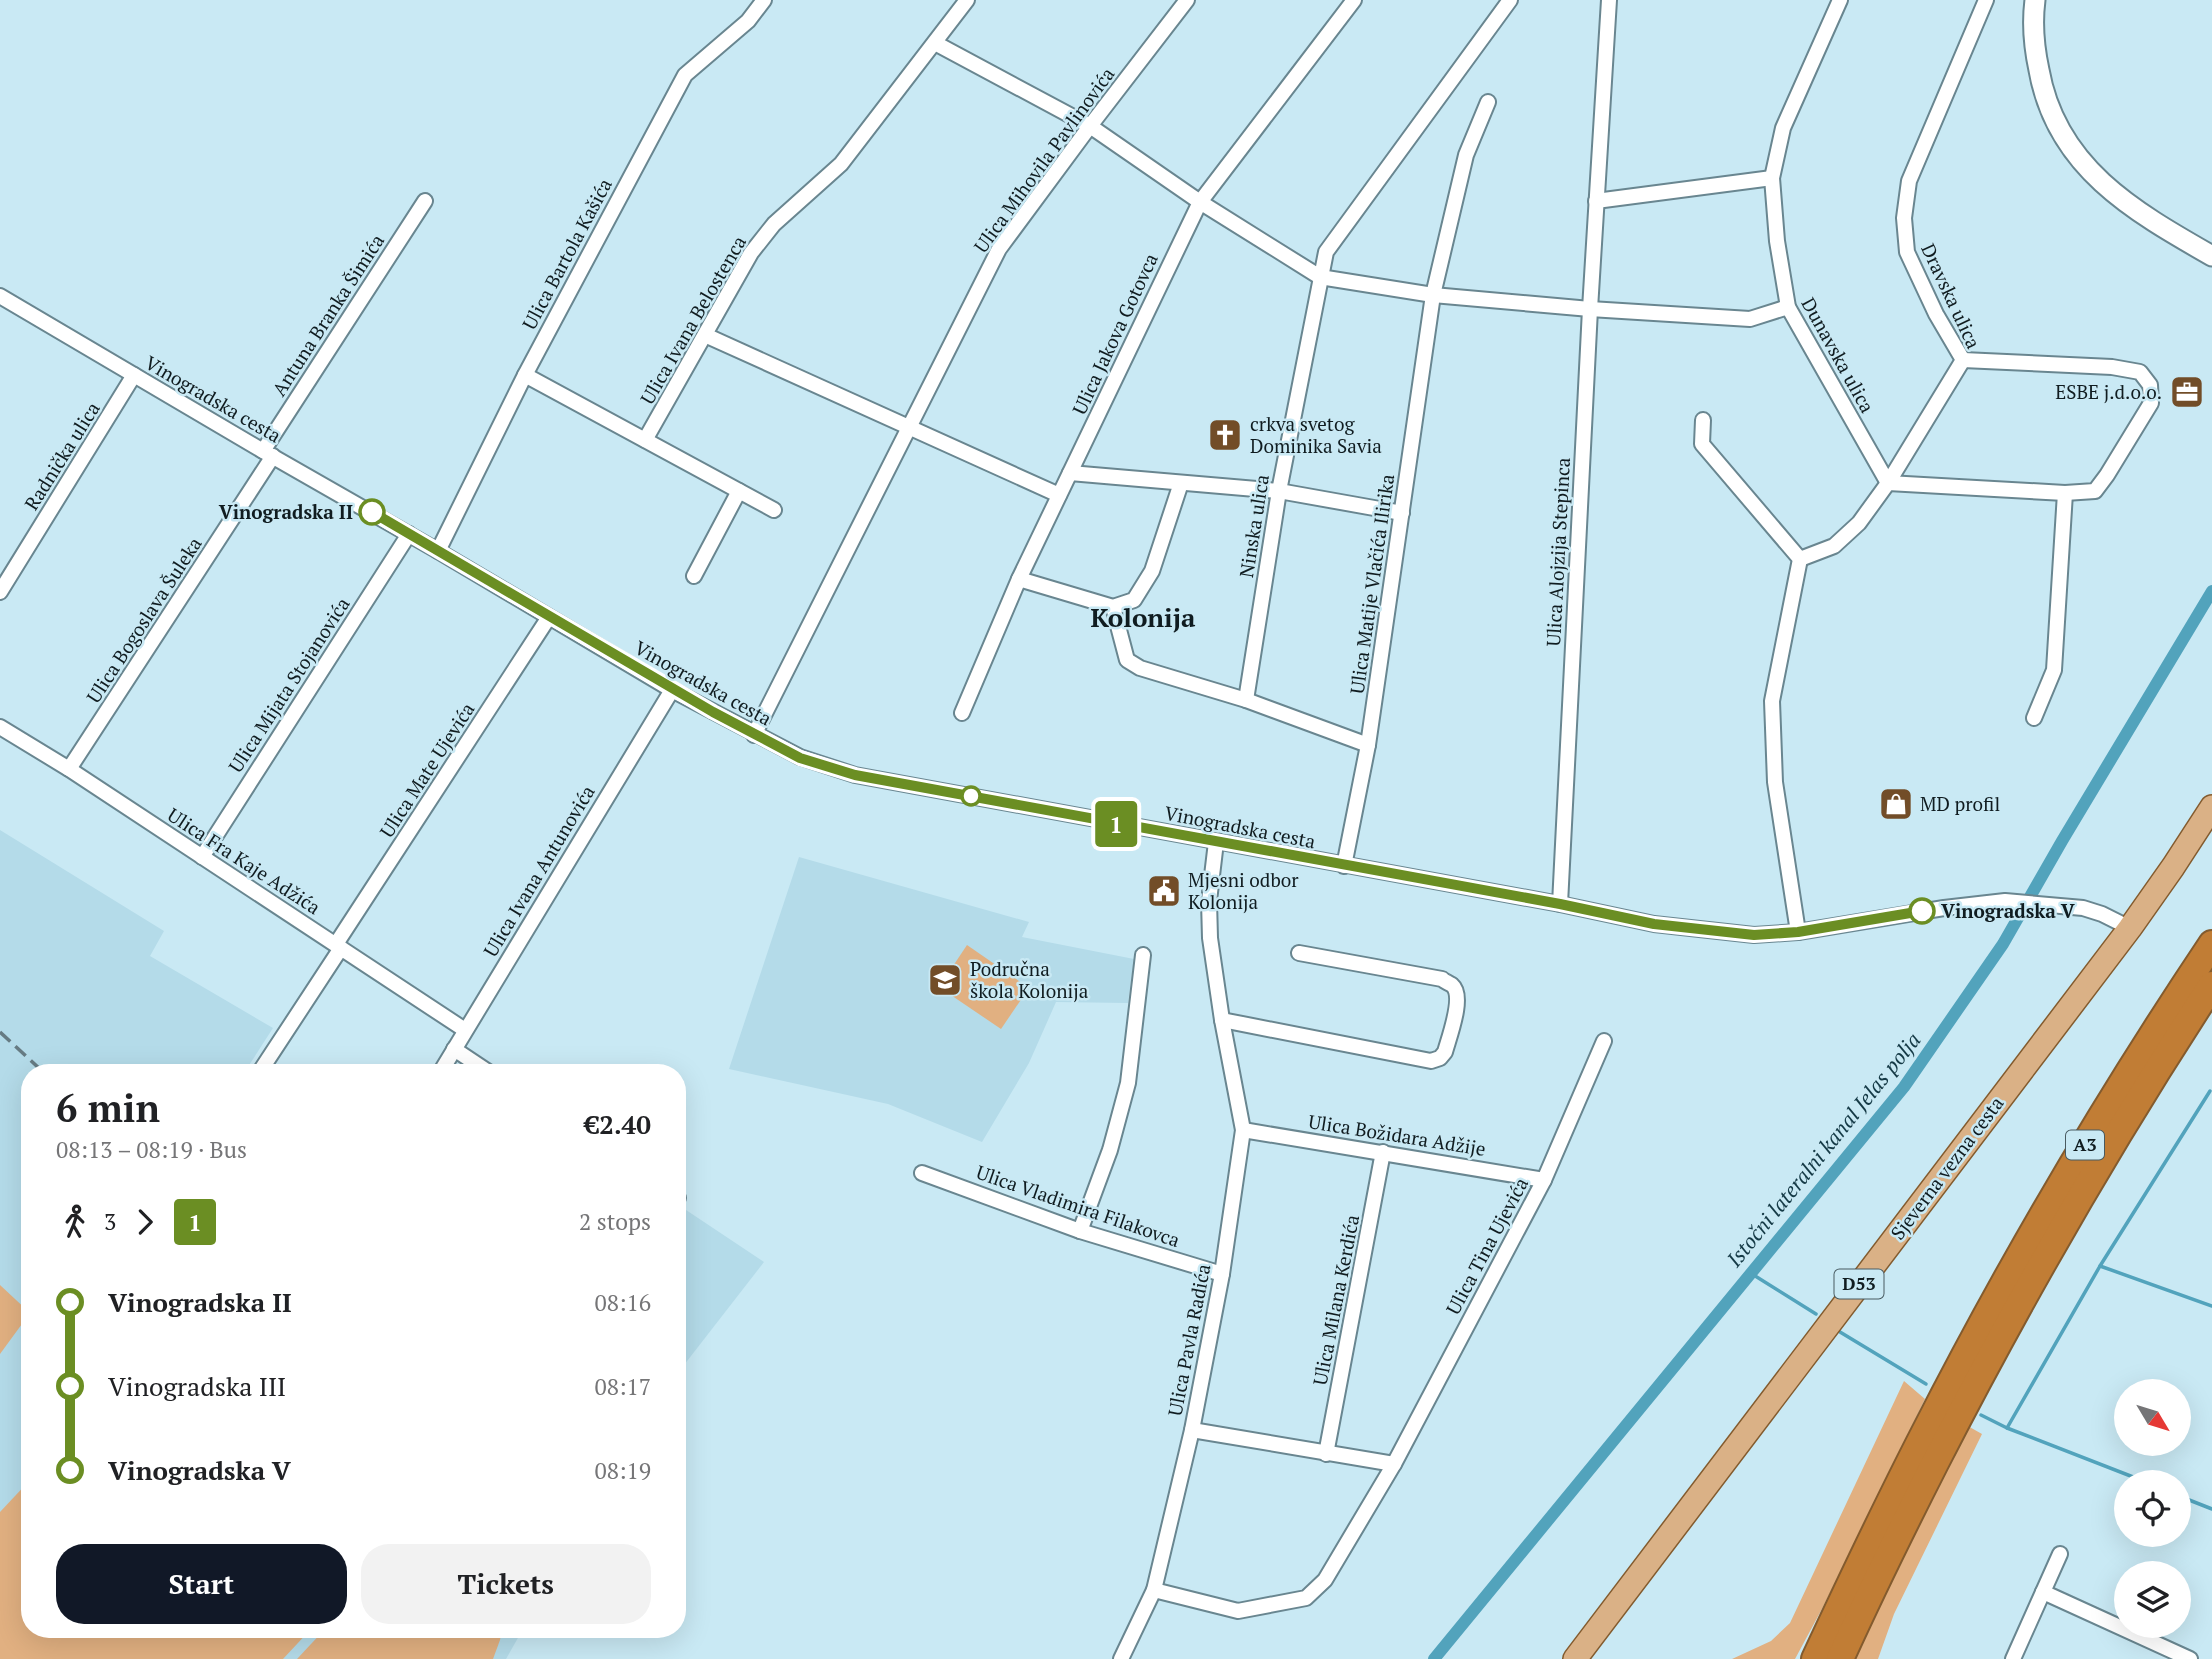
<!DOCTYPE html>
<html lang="en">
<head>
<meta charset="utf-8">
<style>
  :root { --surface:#fff; --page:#f2f2f2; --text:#202124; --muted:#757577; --accent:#111827 }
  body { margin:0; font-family:"PT Serif",serif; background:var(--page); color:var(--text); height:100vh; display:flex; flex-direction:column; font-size:26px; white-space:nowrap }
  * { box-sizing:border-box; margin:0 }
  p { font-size:23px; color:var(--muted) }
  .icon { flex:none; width:38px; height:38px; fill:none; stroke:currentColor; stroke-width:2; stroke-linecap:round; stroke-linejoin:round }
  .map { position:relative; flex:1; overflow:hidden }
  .drawer { position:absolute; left:21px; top:1064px; width:665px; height:574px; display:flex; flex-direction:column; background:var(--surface); border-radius:28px; box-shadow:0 7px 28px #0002 }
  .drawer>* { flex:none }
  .badge { padding:0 14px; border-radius:5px; font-size:24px; line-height:46px }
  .needle { width:46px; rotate:128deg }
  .buttons { position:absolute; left:2114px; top:1379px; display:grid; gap:14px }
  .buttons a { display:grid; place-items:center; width:77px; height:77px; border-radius:50%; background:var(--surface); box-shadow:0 7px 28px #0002; font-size:35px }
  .map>.badge { position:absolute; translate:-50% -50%; box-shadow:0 0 0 4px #fff }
  .legs { display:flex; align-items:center; gap:10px; height:77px; padding:0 35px; font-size:23px }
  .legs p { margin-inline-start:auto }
  .head { display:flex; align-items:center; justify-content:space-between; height:119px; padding:0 35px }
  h1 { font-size:38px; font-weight:800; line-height:52px }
  .action { display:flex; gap:14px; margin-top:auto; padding:14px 35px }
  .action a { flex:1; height:80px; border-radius:28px; background:var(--accent); color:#fff; font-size:28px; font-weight:800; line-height:80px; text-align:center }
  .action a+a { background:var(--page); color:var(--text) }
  ul { padding:0 35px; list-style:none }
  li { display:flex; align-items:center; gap:24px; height:84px; font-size:26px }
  li i { display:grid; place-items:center; width:10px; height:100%; margin:0 9px; background:currentColor }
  li i::after { content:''; width:18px; height:18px; margin:-9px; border:5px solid; border-radius:50%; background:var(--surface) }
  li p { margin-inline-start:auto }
  li:first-child i { background:linear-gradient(#0000 50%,currentColor 0) }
  li:last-child i { background:linear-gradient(currentColor 50%,#0000 0) }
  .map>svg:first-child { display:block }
</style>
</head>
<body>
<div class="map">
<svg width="2212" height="1659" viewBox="0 0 2212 1659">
  <rect width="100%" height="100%" fill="#c9e9f4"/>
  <g fill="#b4dbe9">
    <path d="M 0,830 L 164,931 L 150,956 L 273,1028 L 244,1073 L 30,1073 L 30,1629 L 523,1629 L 506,1659 L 0,1659 Z"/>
    <path d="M 799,857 L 1029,922 L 1022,937 L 1134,959 L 1128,1003 L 1056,1002 L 1029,1063 L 982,1142 L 888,1104 L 729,1069 Z"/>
    <path d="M 677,1204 L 764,1262 L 677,1374 Z"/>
  </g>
  <g fill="#e1b081">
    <path d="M 967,945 L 1029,988 L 1001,1029 L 939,987 Z"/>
    <path d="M 0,1285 L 30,1313 L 0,1354 Z"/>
    <path d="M 1904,1381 L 1925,1399 L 1823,1607 L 1795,1659 L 1732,1659 L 1771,1641 L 1790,1623 Z"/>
    <path d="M 1966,1425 L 1982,1434 L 1894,1614 L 1878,1659 L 1853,1659 Z"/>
    <path d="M 30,1480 L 30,1629 L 311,1629 L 283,1659 L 0,1659 L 0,1512 Z"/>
    <path d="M 325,1629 L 502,1629 L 500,1640 L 493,1659 L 297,1659 Z"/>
  </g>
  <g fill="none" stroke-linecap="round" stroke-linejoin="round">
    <g stroke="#52a3bc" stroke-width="3.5">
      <path d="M 2100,1266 L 2212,1306"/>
      <path d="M 1752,1274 L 1816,1314"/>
      <path d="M 1840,1332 L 1926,1384"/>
      <path d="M 1981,1415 L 2007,1428 L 2146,1482"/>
      <path d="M 2007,1428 L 2100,1266 L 2210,1091"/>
      <path d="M 2179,1496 L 2212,1509"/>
    </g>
    <path stroke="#52a3bc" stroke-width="12" d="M 1434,1659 L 1904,1087 L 2003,944 L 2062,841 L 2212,591"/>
    <defs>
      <g id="street">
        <path d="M 1840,0 L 1783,128 L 1772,178 L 1777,241 L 1788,307 L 1888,483 L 2065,493 L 2095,491 L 2107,475 L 2151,403 L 2150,385 L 2140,372 L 2112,367 L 1963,360"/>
        <path d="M 935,43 L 1090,126 L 1200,202 L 1320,277 L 1433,295 L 1590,309 L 1750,319 L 1788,307"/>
        <path d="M 1596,201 L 1772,178"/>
        <path d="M 0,296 L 263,451 L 438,551 L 672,690 L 800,757 L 855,775 L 1560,904 L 1654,924 L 1754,935 L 1798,932 L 1944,908 L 2005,901 L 2083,908 L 2102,914 L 2130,928"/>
        <path d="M 705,335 L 1059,495"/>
        <path d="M 525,375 L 774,510"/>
        <path d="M 1703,420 L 1702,444 L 1800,559 L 1772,701 L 1775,782 L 1798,932"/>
        <path d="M 645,440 L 751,253 L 774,224 L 841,164 L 967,0"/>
        <path d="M 263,451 L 425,201"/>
        <path d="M 1070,473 L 1279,491 L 1402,513"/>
        <path d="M 438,551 L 525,375 L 685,75 L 748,21 L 764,0"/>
        <path d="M 1800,559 L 1834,546 L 1859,523 L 1888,483 L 1963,360 L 1936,314 L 1907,252 L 1904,218 L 1909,181 L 1986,0"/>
        <path d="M 694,576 L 739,491"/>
        <path d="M 1019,579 L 1113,607 L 1134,600 L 1152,571 L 1181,483"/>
        <path d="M 0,592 L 134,375"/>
        <path d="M 1113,607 L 1127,660 L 1140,668 L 1246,700 L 1368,745"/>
        <path d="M 1246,700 L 1279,491 L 1326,252 L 1510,0"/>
        <path d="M 962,713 L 1019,579 L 1200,202 L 1354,0"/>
        <path d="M 2034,718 L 2054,670 L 2065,493"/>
        <path d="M 0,727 L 69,769 L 465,1030"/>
        <path d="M 754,735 L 999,249 L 1090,126 L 1187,0"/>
        <path d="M 69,769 L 273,456"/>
        <path d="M 202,857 L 409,534"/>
        <path d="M 1344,866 L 1368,745 L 1433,295 L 1466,155 L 1488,102"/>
        <path d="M 1560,904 L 1590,309 L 1609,0"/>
        <path d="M 336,944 L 549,617"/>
        <path d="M 1222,1020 L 1431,1061 L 1440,1058 L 1445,1052 C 1449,1037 1465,996 1452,985 C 1451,984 1442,980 1442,979 L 1299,953"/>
        <path d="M 454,1049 L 490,1073"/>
        <path d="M 259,1073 L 341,948"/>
        <path d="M 440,1073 L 672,690"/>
        <path d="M 1243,1130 L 1544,1180"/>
        <path d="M 922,1173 L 1080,1231 L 1222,1274"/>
        <path d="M 677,1198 L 678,1198"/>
        <path d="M 1080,1231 L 1110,1150 L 1128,1083 L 1143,955"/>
        <path d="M 1192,1430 L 1394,1464"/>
        <path d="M 1326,1454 L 1383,1152"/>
        <path d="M 1154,1590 L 1238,1611 L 1306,1598 L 1325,1580 L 1394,1464 L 1544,1180 L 1604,1041"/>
        <path d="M 2043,1592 L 2190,1659"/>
        <path d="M 1121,1659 L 1154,1590 L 1192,1430 L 1222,1274 L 1243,1130 L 1222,1020 L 1210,938 L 1209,901 L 1216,842"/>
        <path d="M 2013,1659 L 2060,1554"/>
      </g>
      <path id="secondary" d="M 2035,0 C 2032,23 2034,47 2039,70 C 2056,167 2133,211 2212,256"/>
      <path id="primary" d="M 1575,1659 L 2130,928 L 2173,867 L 2212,807"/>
      <g id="highway">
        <path d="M 1815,1659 C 1850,1584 1886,1508 1924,1434 C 2010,1265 2107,1101 2212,944"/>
        <path d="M 1840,1659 C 1870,1593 1902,1528 1935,1463 C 2019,1299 2111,1139 2212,985"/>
      </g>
    </defs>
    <use href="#street" stroke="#698690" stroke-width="18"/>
    <use href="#secondary" stroke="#698690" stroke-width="23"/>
    <use href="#primary" stroke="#835b2e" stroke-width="26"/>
    <use href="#highway" stroke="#835b2e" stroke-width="30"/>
    <use href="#street" stroke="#fff" stroke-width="14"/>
    <use href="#secondary" stroke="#fff" stroke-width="19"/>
    <use href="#primary" stroke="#dab186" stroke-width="23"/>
    <use href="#highway" stroke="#c17d35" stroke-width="26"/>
    <path stroke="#667b83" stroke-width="3.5" stroke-dasharray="14 7" stroke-linecap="butt" d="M 0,1032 L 42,1071"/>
  </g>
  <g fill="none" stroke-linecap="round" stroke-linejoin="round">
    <defs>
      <path id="line-1" d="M 372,512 L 713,712 L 800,758 L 855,775 L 1560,904 L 1654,924 L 1754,935 L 1798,932 L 1922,911"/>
    </defs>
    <use href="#line-1" stroke="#fff" stroke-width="16"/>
    <use href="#line-1" stroke="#6b8e23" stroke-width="10"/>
  </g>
  <defs>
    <symbol id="office-square" viewBox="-11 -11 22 22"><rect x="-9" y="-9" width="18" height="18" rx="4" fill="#724d28" stroke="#c9e9f4"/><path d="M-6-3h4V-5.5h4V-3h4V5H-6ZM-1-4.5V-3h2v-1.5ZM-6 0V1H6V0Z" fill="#fff"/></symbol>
    <symbol id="church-square" viewBox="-11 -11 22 22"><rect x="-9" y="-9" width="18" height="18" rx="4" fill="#724d28" stroke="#c9e9f4"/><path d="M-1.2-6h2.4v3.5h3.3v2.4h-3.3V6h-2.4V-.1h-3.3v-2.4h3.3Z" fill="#fff"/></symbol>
    <symbol id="shop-square" viewBox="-11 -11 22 22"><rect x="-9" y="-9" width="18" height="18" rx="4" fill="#724d28" stroke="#c9e9f4"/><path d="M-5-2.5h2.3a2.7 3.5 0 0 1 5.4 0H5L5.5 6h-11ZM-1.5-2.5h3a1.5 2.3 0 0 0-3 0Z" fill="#fff"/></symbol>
    <symbol id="civic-square" viewBox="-11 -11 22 22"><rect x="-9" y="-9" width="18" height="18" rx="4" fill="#724d28" stroke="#c9e9f4"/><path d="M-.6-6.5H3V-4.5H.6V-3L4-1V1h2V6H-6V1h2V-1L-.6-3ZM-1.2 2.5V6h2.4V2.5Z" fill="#fff"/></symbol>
    <symbol id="school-square" viewBox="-11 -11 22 22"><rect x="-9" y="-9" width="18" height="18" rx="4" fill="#724d28" stroke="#c9e9f4"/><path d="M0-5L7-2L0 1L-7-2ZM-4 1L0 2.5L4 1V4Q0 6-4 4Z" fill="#fff"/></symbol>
  </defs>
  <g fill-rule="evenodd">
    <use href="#office-square" x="2168" y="373" width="38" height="38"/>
    <use href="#church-square" x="1206" y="416" width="38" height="38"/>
    <use href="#shop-square" x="1877" y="785" width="38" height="38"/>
    <use href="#civic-square" x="1145" y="872" width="38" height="38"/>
    <use href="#school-square" x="926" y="961" width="38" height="38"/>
  </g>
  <g fill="#fff" stroke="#6b8e23" stroke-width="3.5">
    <circle cx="372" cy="512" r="12"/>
    <circle cx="971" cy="796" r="9"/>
    <circle cx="1922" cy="911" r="12"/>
  </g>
  <g text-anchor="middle" stroke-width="5" stroke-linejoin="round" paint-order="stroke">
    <g fill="#c9e9f4" stroke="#485a60" stroke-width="2">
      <rect x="2066" y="1130.5" width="38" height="29" rx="5"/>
      <rect x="1834.5" y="1269.5" width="49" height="29" rx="5"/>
    </g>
    <g font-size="18" font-weight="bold" fill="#101c20">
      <text x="2085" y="1151">A3</text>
      <text x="1859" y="1290">D53</text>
    </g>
    <g font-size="19" fill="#101c20" stroke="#c9e9f4">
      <text transform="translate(1044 160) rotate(-54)" y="7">Ulica Mihovila Pavlinovića</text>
      <text transform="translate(567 254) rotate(-62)" y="7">Ulica Bartola Kašića</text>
      <text transform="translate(1951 296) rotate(65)" y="7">Dravska ulica</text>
      <text transform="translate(328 315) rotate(-57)" y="7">Antuna Branka Šimića</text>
      <text transform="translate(693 320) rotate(-60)" y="7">Ulica Ivana Belostenca</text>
      <text transform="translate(1115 334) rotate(-65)" y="7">Ulica Jakova Gotovca</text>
      <text transform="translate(1838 355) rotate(61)" y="7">Dunavska ulica</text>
      <text transform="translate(213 399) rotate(30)" y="7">Vinogradska cesta</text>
      <text transform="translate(62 456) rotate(-58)" y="7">Radnička ulica</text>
      <text transform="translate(1254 526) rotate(-81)" y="7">Ninska ulica</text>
      <text transform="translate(1558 552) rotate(-87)" y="7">Ulica Alojzija Stepinca</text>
      <text transform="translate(1372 584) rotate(-82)" y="7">Ulica Matije Vlačića Ilirika</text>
      <text transform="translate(144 620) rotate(-57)" y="7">Ulica Bogoslava Šuleka</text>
      <text transform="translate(703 683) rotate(29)" y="7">Vinogradska cesta</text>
      <text transform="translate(289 685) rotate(-57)" y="7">Ulica Mijata Stojanovića</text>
      <text transform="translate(427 770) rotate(-57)" y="7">Ulica Mate Ujevića</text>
      <text transform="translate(1240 827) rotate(11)" y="7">Vinogradska cesta</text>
      <text transform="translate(244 861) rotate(33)" y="7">Ulica Fra Kaje Adžića</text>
      <text transform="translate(539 871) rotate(-59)" y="7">Ulica Ivana Antunovića</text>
      <text transform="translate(1397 1135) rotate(9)" y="7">Ulica Božidara Adžije</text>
      <text transform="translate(1947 1168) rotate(-53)" y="7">Sjeverna vezna cesta</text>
      <text transform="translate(1078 1206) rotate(19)" y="7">Ulica Vladimira Filakovca</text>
      <text transform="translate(1487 1246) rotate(-62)" y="7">Ulica Tina Ujevića</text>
      <text transform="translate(1336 1300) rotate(-79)" y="7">Ulica Milana Kerdića</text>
      <text transform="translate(1189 1340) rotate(-79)" y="7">Ulica Pavla Radića</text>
    </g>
    <g font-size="19" fill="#101c20" stroke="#c9e9f4" text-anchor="start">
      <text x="2162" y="399" text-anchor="end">ESBE j.d.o.o.</text>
      <text x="1250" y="431">crkva svetog<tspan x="1250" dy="22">Dominika Savia</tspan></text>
      <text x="1920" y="811">MD profil</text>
      <text x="1188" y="887">Mjesni odbor<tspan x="1188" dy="22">Kolonija</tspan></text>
      <text x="970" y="976">Područna<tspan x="970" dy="22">škola Kolonija</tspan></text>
    </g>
    <g font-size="19" font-weight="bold" fill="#101c20" stroke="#c9e9f4" text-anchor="end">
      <text x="353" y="519">Vinogradska II</text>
      <text x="1941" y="918" text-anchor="start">Vinogradska V</text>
    </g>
    <g font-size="21" font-style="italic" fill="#153a46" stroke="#c9e9f4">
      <text transform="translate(1824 1150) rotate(-51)" y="7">Istočni lateralni kanal Jelas polja</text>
    </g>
    <g font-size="26" font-weight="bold" fill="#101c20" stroke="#c9e9f4">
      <text x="1143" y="627">Kolonija</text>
    </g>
  </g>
</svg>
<div class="buttons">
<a><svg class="needle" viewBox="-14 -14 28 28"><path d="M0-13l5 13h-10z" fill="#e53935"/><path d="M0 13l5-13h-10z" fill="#757577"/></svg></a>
<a><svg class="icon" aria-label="locate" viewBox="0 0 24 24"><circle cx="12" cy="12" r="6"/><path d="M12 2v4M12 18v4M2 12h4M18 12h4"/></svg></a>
<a><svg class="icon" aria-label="layers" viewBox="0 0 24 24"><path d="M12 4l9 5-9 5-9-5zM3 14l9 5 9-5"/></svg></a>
</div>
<b class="badge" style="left:1116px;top:824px;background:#6b8e23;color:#fff">1</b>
<section class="drawer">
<div class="head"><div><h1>6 min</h1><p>08:13 – 08:19 · Bus</p></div><b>€2.40</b></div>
<div class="legs"><svg class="icon" aria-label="walk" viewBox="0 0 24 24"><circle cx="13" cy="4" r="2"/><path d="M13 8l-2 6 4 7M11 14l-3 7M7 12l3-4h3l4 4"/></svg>3<svg class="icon" aria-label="forward" viewBox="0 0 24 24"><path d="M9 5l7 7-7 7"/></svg><b class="badge" style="background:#6b8e23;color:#fff">1</b><p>2 stops</p></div>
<ul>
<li><i style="color:#6b8e23"></i><b>Vinogradska II</b><p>08:16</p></li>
<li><i style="color:#6b8e23"></i><span>Vinogradska III</span><p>08:17</p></li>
<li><i style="color:#6b8e23"></i><b>Vinogradska V</b><p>08:19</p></li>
</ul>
<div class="action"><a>Start</a><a>Tickets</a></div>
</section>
</div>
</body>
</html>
